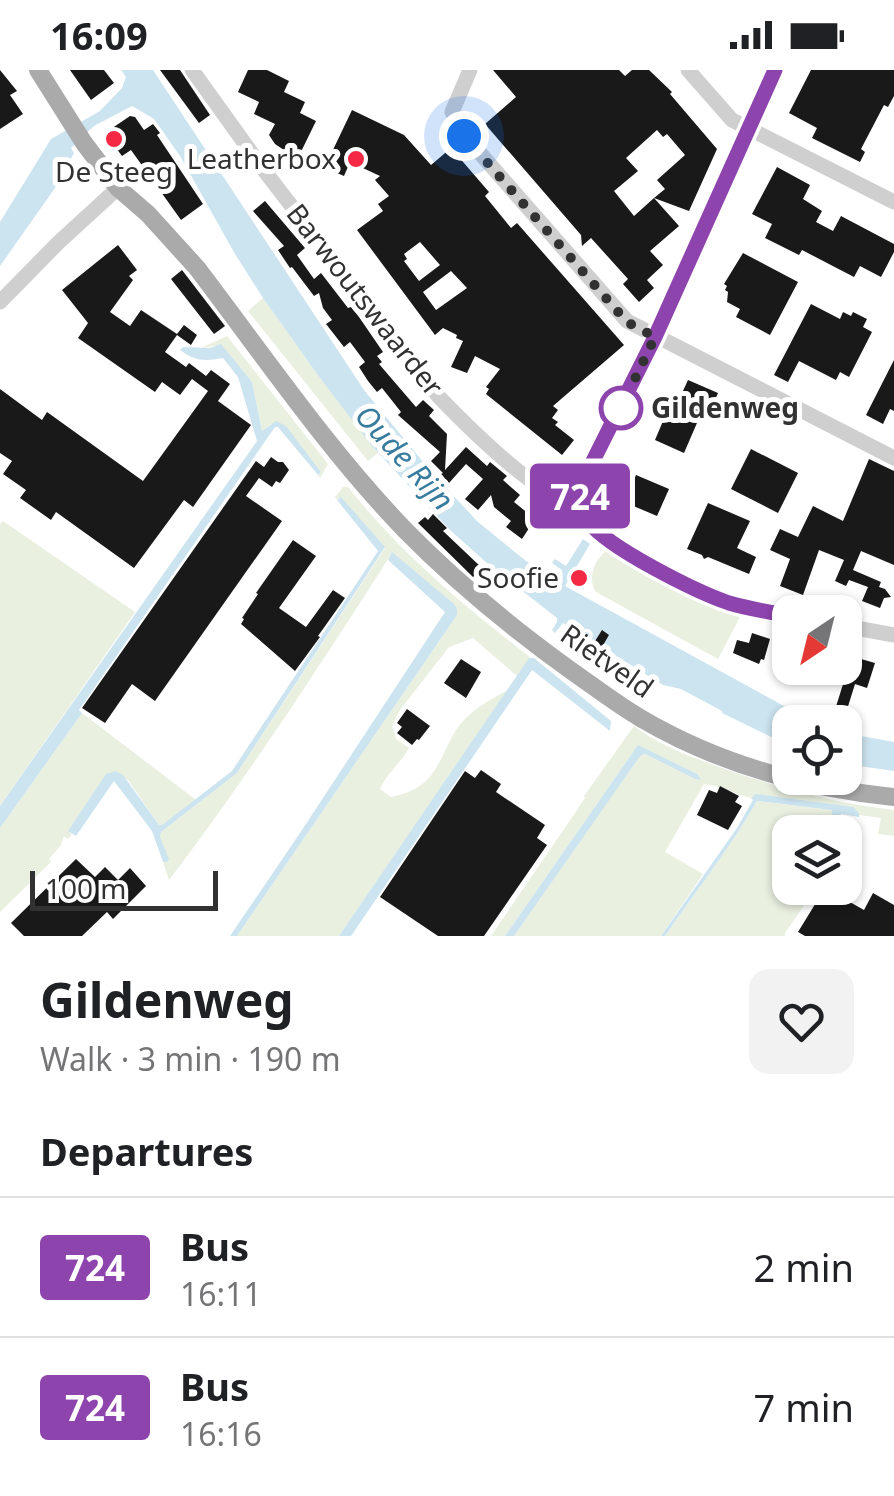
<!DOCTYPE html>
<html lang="en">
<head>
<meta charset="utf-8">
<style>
  :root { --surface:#fff; --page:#f2f2f2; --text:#202124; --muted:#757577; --line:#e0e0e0 }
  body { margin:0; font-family:"Noto Sans",sans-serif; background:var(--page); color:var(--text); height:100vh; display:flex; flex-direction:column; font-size:38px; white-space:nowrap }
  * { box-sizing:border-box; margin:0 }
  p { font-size:32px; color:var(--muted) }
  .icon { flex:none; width:55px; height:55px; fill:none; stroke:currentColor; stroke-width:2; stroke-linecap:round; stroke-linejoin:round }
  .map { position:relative; height:866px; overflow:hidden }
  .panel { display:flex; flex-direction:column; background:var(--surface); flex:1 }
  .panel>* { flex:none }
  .badge { padding:0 20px; border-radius:8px; font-size:35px; line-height:65px }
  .needle { width:65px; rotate:215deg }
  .controls { position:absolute; left:772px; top:525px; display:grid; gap:20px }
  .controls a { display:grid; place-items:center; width:90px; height:90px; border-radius:20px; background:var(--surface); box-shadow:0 2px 8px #0004; font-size:50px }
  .scale { position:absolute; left:30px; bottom:25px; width:188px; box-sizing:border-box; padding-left:10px; border:5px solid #323232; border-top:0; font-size:28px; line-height:35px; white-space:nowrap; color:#323232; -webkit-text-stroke:8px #fff; paint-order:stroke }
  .you { position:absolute; width:50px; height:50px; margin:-25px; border:8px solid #fff; border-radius:50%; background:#1a73e8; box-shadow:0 0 0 15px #1a73e833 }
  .map>.badge { position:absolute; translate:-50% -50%; box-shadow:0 0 0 5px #fff }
  h2 { padding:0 40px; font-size:38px; line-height:90px }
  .round { display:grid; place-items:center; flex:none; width:105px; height:105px; border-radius:20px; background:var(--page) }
  .headline { display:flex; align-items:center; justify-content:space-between; height:170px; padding:0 40px }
  h1 { font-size:48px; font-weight:700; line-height:75px }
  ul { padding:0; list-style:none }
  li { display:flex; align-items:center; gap:30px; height:140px; padding:0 40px; border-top:2px solid var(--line) }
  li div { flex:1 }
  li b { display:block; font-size:38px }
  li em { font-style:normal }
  li .badge { min-width:110px; font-weight:700; text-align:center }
  .status { display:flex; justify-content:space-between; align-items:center; height:70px; padding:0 50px; background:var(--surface); direction:ltr }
  .status svg { height:28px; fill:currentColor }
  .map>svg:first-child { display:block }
</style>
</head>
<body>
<div class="status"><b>16:09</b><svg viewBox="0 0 49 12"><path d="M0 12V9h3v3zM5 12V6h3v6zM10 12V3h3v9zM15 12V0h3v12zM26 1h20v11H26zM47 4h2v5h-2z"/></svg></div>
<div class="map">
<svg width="894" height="866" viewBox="0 0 894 866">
  <rect width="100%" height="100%" fill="#fff"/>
  <g fill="#e9f0e0">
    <path d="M 263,228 L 317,304 L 378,383 L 368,391 L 248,241 Z"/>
    <path d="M 227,266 L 328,394 L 320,408 L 318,405 L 321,402 L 285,356 L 271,354 L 262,361 L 252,312 L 221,275 L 201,278 Z"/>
    <path d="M 343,417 L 348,417 C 400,483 465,537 531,588 L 528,589 L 529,591 L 517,606 L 473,568 L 449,577 L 400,640 L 392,656 L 396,669 L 409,678 C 401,693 387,703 380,719 L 391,727 C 436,718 436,694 456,660 C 468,642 489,630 508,620 L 339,866 L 237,866 L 457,545 L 392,483 C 321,594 249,705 169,810 L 163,792 L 167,792 L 160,767 L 161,762 L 237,703 L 385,478 L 339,428 L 337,430 L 335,427 Z"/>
    <path d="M 3,451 L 135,542 L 0,736 L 0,454 Z"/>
    <path d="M 613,480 L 742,543 L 718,589 L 596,522 C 587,508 594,491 606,481 Z"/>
    <path d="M 82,643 L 196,730 L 162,755 L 159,755 L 128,710 L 116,701 L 69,762 L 72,764 L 68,769 L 64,766 L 61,775 L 49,789 L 51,792 L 0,842 L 0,758 Z"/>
    <path d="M 634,656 C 660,676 689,686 719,697 C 776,717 834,733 894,740 L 894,766 L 878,764 L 881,748 L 859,745 L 853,737 L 752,727 L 751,728 C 734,724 722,716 704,714 L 665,782 L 703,804 L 661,866 L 514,866 L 639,686 L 645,684 L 699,711 L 642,679 L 634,681 L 505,866 L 491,866 L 575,743 L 585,728 L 584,726 Z"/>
    <path d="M 757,731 L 832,740 L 834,746 L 829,754 L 839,762 L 790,762 L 790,818 L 816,818 L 785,863 L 785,866 L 665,866 C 696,821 730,778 757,731 Z"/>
  </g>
  <g fill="#cce4f0">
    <path d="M 121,0 L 153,0 L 364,320 L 433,404 L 478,452 L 526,491 L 559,512 L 563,506 L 562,500 L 552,493 L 555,489 L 566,496 L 583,469 L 590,474 L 565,516 L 784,636 L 817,652 L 790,652 L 790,676 L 722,643 L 722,641 L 681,619 L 663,615 L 563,553 L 555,563 L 552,560 L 557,552 L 557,548 L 488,494 L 450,460 L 371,375 L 317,304 L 263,228 L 235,184 L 180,86 L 154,49 L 132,36 L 94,56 L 71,78 L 74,83 L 55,118 L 0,196 L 0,152 L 51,69 L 100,41 L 122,18 L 126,7 Z"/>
    <path d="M 221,274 L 252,312 L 262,361 L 276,351 L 286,356 L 321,402 L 318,405 L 278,357 L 275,357 L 79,640 L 82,643 L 0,758 L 0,736 L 257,371 L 238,307 L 223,288 C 205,291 196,292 180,280 L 183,277 L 210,278 Z"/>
    <path d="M 341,427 L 385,477 L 237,703 L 161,762 L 160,767 L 169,789 L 167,792 L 163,792 L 152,761 L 114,711 L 76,766 L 68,761 L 106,704 L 116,701 L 123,705 L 159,755 L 162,755 L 232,701 L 378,481 L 337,430 Z"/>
    <path d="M 392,482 L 454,534 L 457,539 L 457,545 L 237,866 L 230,866 L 304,757 L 445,542 L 388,490 Z"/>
    <path d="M 529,588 L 534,588 L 611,651 L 610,661 L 532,600 L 351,866 L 339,866 Z"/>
    <path d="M 845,663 L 894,672 L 894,701 L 845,694 Z"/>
    <path d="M 638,675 L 697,704 L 701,710 L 695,709 L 645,684 L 640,686 L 514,866 L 505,866 Z"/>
    <path d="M 756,724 L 853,737 L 859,743 L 859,747 L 841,744 L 841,747 L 832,746 L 832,740 L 757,731 C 730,778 696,821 665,866 L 661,866 L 737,758 L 753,730 L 751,728 Z"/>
  </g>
  <g fill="#191919" fill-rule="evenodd">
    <path d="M 0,0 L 17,21 L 10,25 L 23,44 L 0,59 Z"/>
    <path d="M 70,0 L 104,0 L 114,13 L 91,30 Z"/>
    <path d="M 160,0 L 180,0 L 210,45 L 199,53 Z"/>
    <path d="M 248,0 L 267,0 L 289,11 L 284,22 L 305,32 L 300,43 L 316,51 L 296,92 L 285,87 L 287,82 L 275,74 L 269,65 L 275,54 L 254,44 L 259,32 L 238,22 Z"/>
    <path d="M 493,0 L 619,0 L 625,6 L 632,0 L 649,0 L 672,22 L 670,24 L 717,79 L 689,141 L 654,128 L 665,119 L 657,110 L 685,85 L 667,64 L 663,67 L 657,60 L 626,88 L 638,101 L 614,121 L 634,146 L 654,128 L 679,156 L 650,181 L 663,195 L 647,210 L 654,218 L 639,232 L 623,214 L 628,209 L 591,168 L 582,176 L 581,165 L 485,54 L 516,27 Z"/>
    <path d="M 811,0 L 894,0 L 894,26 L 888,37 L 884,35 L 861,79 L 865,82 L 860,92 L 812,68 L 817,58 L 789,43 Z"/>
    <path d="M 352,40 L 404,65 L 431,95 L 451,78 L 489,122 L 485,126 L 511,158 L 517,153 L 624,275 L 553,336 L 558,340 L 552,348 L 558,352 L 555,355 L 574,370 L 562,385 L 486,324 L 489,319 L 486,317 L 500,299 L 475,286 L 467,303 L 451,297 L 463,271 L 456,268 L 457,265 L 443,258 L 435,265 L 357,160 L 383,141 L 378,134 L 389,126 L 375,110 L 380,106 L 350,92 L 344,106 L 330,100 L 337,86 L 331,84 ZM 420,172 L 440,195 L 419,211 L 404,191 L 407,189 L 404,184 ZM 451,201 L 467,218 L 436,240 L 423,222 Z"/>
    <path d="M 130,46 L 135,47 L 144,60 L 153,54 L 160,63 L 157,65 L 203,134 L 181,150 L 131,80 L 122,86 L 105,63 Z"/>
    <path d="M 777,97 L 810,115 L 803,129 L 822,141 L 816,152 L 833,161 L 841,146 L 894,174 L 894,182 L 881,207 L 860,196 L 854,207 L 802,180 L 799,185 L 765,168 L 772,154 L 752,144 Z"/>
    <path d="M 265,131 L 305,178 L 297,185 L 314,209 L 321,203 L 348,238 L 351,237 L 359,247 L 383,282 L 377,286 L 382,292 L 379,294 L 416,337 L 423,330 L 434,340 L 429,346 L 447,364 L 445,400 L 466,377 L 487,396 L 490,392 L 507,406 L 503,410 L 520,425 L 514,432 L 535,449 L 522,469 L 506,457 L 511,451 L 494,437 L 491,425 L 478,440 L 465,429 L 483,409 L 466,394 L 449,413 L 441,404 L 443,403 L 431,391 L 440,382 L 398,345 L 401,342 L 382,318 L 377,322 L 368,311 L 359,297 L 365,292 L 350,272 L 344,277 L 326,254 L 332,250 L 323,238 L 319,223 L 314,226 L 292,197 L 290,198 L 278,180 L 284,176 L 253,141 Z"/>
    <path d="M 118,175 L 137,200 L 129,206 L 133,210 L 110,242 L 130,256 L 141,240 L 177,264 L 184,255 L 197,265 L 191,275 L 177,265 L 165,282 L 186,297 L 189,293 L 206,306 L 211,300 L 230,314 L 218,331 L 251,355 L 193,437 L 184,430 L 134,498 L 56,442 L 51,450 L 20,428 L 26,420 L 3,404 L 12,391 L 0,383 L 0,319 L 42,350 L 47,342 L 143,411 L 208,321 L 192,309 L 180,325 L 162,312 L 155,322 L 78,268 L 88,253 L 62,220 Z"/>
    <path d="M 743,183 L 798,212 L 770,265 L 736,247 L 740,239 L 727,232 L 728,222 L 725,220 L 727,216 L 724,214 Z"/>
    <path d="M 182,200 L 225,256 L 214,264 L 171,209 Z"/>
    <path d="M 811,234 L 840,249 L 843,242 L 851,246 L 853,242 L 867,249 L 863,257 L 872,262 L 849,307 L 840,302 L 836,310 L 799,291 L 788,312 L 774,305 Z"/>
    <path d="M 894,290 L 894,341 L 890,339 L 883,354 L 866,345 Z"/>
    <path d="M 688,310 L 718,323 L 707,348 L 700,346 L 684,383 L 655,370 L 671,332 L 677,334 Z"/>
    <path d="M 751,379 L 798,403 L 778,443 L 731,419 Z"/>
    <path d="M 271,387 L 278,392 L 283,392 L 289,400 L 280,413 L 276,411 L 272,417 L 259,408 L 246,426 L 282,451 L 155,631 L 132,614 L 105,653 L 82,638 L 256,391 L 264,397 Z"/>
    <path d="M 869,389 L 894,401 L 894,495 L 861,481 L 853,500 L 881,512 L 879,517 L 885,519 L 891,527 L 884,528 L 880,538 L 862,531 L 868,517 L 849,510 L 846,516 L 835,511 L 844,490 L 819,480 L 803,525 L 780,516 L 790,489 L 770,480 L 780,459 L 798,467 L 813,436 L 843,451 Z"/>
    <path d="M 636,405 L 669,419 L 657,446 L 624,432 Z"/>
    <path d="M 708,433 L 750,451 L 737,478 L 756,487 L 749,504 L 708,487 L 704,489 L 702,485 L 687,479 Z"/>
    <path d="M 433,444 L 447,458 L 443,461 L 482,498 L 473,507 L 418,453 L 425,447 L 428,450 Z"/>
    <path d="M 293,470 L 316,486 L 279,538 L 306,557 L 333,520 L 345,528 L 318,566 L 320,567 L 295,601 L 241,554 L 244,549 L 242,548 L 258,524 L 256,523 Z"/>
    <path d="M 602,560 L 609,565 L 599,582 L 606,587 L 605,589 L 628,604 L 630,599 L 643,608 L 635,621 L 585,587 Z"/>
    <path d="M 752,563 L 770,569 L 764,590 L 761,589 L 759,594 L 733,583 L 737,570 L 749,573 Z"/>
    <path d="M 461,589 L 481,602 L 466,628 L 444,613 Z"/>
    <path d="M 861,589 L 875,593 L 867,618 L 855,614 L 845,646 L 834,643 L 844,611 L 811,600 L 812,598 L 858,598 Z"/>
    <path d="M 407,639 L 430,656 L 419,670 L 417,669 L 412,675 L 397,663 L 402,657 L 397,653 Z"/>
    <path d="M 481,700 L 501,714 L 496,722 L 545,755 L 537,768 L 547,775 L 484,866 L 438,866 L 380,827 L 465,701 L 475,708 Z"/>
    <path d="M 720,716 L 739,726 L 735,732 L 742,736 L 728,760 L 697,745 L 709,720 L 717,723 Z"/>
    <path d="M 76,789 L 95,807 L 105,797 L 118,810 L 130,798 L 146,816 L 113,849 L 107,842 L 82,866 L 24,866 L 11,853 Z"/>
    <path d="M 825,818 L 864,840 L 873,823 L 894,835 L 894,866 L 805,866 L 798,862 Z"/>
  </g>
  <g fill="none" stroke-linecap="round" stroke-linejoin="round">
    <g stroke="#cfcfcf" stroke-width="15">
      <path d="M 192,0 L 263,99 L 438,326 C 468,357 528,417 566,431"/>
      <path d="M 470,0 L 452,42 L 465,66 L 627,251 L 894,388"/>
      <path d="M 688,0 L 732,50 L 894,132"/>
      <path d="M 776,0 L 642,295 L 581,415 C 579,429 580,441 589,452 C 609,478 697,522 729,533 C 749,539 770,542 790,546"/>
      <path d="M 0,232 L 59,172 L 118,118"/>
      <path d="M 845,556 L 894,565"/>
    </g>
    <path stroke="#aaa" stroke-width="18" d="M 38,0 L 84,73 L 118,118 L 148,144 L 197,198 C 264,286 328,380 405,460 C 457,513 513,559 573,602 C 596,618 618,635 642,649 C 719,694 806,718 894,727"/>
  </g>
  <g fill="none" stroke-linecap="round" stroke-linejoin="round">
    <defs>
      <path id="line" d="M 775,0 L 655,267 L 581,415 C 579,429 580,441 589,452 C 608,478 697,522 729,533 C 749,539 770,542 790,546"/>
    </defs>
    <use href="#line" stroke="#fff" stroke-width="22"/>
    <use href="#line" stroke="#8e44ad" stroke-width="15"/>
    <path stroke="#323232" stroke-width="10" stroke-dasharray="0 18" d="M 464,66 L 627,252 L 655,267 L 621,338"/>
  </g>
  <g fill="#f52944" stroke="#fff" stroke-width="4">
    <circle cx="114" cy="69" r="10"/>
    <circle cx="356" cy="89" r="10"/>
    <circle cx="579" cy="508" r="10"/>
  </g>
  <circle fill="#fff" stroke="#8e44ad" stroke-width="5" cx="621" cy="338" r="20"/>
  <g text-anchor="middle" stroke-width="10" stroke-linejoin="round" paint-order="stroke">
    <g font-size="28" fill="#323232" stroke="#fff" text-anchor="end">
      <text x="336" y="99">Leatherbox</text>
      <text x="114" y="112" text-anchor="middle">De Steeg</text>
      <text x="559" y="518">Soofie</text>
    </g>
    <g font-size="28" fill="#323232" stroke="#fff">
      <text transform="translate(365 230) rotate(52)" y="10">Barwoutswaarder</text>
      <text transform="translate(607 591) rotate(35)" y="10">Rietveld</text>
    </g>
    <g font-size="28" font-weight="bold" fill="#323232" stroke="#fff" text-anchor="start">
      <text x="651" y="348">Gildenweg</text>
    </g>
    <g font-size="30" font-style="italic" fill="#377c9e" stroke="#fff">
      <text transform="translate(404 388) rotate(48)" y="10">Oude Rijn</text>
    </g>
  </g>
</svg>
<div class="controls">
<a><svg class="needle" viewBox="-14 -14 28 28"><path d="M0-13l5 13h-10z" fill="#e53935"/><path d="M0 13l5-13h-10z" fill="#757577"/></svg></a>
<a><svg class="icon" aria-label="locate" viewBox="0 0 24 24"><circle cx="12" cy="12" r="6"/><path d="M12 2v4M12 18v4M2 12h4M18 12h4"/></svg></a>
<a><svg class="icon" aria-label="layers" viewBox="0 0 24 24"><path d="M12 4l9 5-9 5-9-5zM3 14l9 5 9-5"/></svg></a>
</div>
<div class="scale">100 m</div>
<div class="you" style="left:464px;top:66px"></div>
<b class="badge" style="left:580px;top:426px;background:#8e44ad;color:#fff">724</b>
</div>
<section class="panel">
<div class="headline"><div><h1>Gildenweg</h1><p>Walk · 3 min · 190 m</p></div><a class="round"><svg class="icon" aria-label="heart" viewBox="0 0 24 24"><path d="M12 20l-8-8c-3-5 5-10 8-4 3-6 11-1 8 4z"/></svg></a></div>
<h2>Departures</h2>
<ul>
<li><span class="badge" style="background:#8e44ad;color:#fff">724</span><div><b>Bus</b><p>16:11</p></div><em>2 min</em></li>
<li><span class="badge" style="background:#8e44ad;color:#fff">724</span><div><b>Bus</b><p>16:16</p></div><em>7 min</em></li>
</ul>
</section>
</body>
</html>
